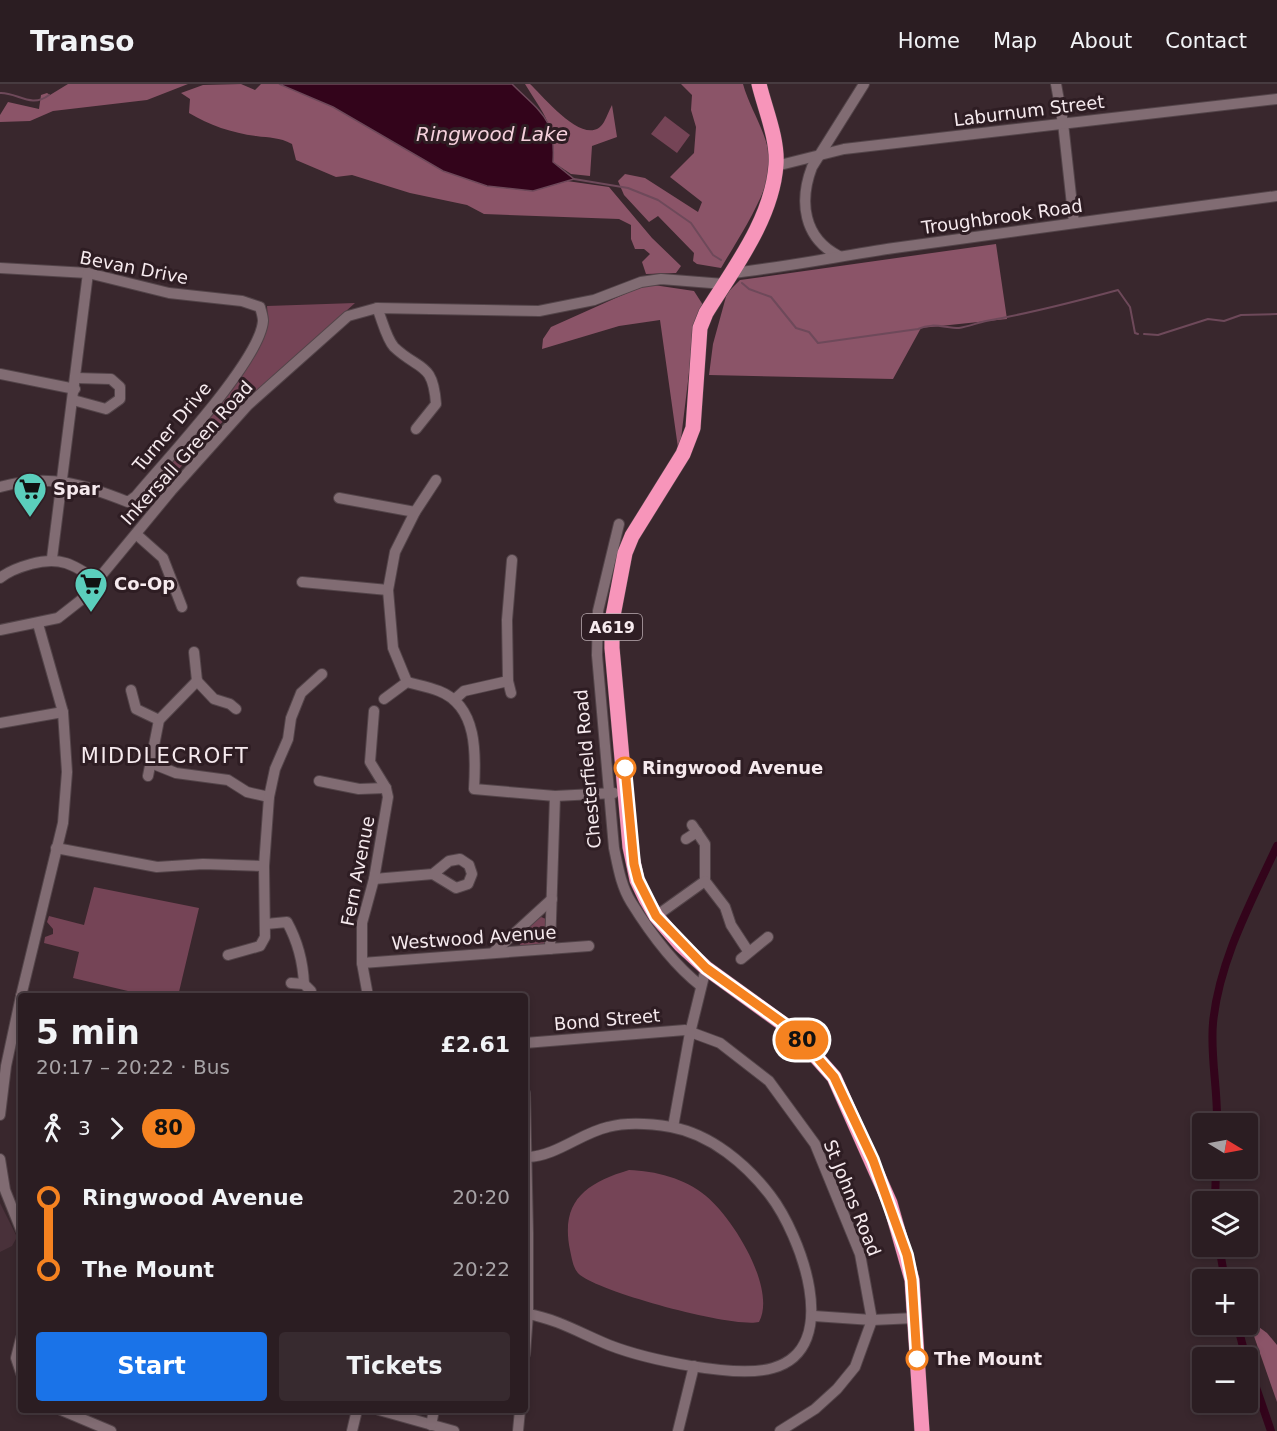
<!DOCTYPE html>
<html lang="en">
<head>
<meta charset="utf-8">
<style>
  :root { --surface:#2b1d22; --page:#372a2f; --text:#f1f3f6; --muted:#a6a2a5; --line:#473b40; --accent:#1a73e8 }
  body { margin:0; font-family:"DejaVu Sans",sans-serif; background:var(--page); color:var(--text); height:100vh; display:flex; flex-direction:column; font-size:22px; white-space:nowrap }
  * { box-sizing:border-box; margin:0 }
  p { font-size:20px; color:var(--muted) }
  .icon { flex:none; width:33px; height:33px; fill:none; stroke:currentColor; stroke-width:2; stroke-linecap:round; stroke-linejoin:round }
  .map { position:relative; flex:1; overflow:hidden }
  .drawer { position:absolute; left:18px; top:909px; width:510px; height:420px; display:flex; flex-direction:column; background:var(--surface); border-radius:6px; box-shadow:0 3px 9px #0003,0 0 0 2px var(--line) }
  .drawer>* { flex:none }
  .badge { padding:0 12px; border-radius:20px; font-size:21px; line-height:39px }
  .needle { width:39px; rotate:100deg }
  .tools { position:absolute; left:1192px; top:1029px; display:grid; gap:12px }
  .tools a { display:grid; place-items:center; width:66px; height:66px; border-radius:6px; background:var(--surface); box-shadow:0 3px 9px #0003,0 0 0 2px var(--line); font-size:30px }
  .map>.badge { position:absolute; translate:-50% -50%; box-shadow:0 0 0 3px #fff }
  .legs { display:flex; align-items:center; gap:9px; height:66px; padding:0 18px; font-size:20px }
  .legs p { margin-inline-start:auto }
  .headline { display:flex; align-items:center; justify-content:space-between; height:102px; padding:0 18px }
  h1 { font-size:33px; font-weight:700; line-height:45px }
  .primary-button { display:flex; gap:12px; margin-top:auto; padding:12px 18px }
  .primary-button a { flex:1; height:69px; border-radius:6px; background:var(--accent); color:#fff; font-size:24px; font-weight:700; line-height:69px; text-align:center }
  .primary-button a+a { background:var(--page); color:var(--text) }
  ul { padding:0 18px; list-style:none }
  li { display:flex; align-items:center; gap:21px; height:72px; font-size:22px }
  li i { display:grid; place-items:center; width:9px; height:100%; margin:0 8px; background:currentColor }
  li i::after { content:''; width:15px; height:15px; margin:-8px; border:4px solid; border-radius:50%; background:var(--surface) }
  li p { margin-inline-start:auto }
  li:first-child i { background:linear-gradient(#0000 50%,currentColor 0) }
  li:last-child i { background:linear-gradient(currentColor 50%,#0000 0) }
  header { display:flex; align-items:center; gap:36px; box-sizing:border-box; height:84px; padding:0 30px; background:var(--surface); border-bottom:2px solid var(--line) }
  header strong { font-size:28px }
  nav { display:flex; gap:33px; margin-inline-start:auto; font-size:21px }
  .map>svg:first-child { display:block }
</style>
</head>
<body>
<header>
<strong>Transo</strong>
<nav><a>Home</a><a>Map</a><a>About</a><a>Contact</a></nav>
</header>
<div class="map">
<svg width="1277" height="1347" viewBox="0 0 1277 1347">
  <rect width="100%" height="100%" fill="#39272d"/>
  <path fill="#49313a" d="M 0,1119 L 17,1153 L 12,1162 L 0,1168 Z"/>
  <g fill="#754456">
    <path d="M 665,32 L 690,51 L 677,69 L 651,50 Z"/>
    <path d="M 355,219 L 217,343 L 140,428 L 128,426 L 240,294 L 268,237 L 267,222 Z"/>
    <path d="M 94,803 L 199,824 L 178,912 L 149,912 L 73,894 L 79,868 L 44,859 L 45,853 L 53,850 L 53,845 L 47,838 L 49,832 L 84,841 Z"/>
    <path d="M 541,833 L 546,835 L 546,858 L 542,862 L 523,864 L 517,857 C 522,848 532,835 541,833 Z"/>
    <path d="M 629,1086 C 655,1087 685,1094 706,1112 C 733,1134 777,1205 759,1238 C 732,1244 603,1209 580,1191 C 573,1185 572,1175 570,1166 C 560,1117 586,1099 629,1086 Z"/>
  </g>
  <g fill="#8b5468">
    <path d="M 68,0 L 188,0 L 147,16 L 53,27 L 30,37 L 0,38 L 0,31 L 8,18 L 39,25 L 41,11 L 47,9 L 50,11 Z"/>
    <path d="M 241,0 L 255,6 L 261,0 L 279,0 L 333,23 L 443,87 L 487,102 L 533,107 L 567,97 L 609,103 L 652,154 L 681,182 L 676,189 L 646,190 L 642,178 L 650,170 L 644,165 L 635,165 L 631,155 L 631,141 L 619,135 L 484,130 L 467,121 L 410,109 L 352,91 L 336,93 L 296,76 L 292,60 C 279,53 270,54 256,52 C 232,49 209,41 189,29 L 190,15 L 181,9 L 203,1 Z"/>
    <path d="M 525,0 L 530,0 C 543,12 587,67 604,38 C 607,32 609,27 612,21 L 617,53 L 592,62 L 590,92 L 571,90 L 553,78 C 555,40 544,31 525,0 Z"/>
    <path d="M 681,0 L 743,0 C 750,26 769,51 770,79 C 771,106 735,160 721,184 L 697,180 L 693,177 L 694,169 L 658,132 L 649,138 L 624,111 L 618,97 L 625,90 L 645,94 L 698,128 L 702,118 L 670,93 L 694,69 L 696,43 L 691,26 L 692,11 Z"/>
    <path d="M 996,160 L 1007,235 L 921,244 L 893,295 L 709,291 L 713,260 L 727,209 L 740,196 Z"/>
    <path d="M 647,200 L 694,207 L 703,221 L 693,256 L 679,371 L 660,236 L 619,242 L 542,265 L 543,255 L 551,243 Z"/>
    <path d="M 1248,1235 L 1267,1249 L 1277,1261 L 1277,1318 Z"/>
  </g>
  <path fill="#33041b" stroke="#6e495a" stroke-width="1.5" d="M 279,0 L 512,0 C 541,29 556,34 553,78 L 574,95 L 533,107 L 487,102 L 443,87 L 333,23 Z"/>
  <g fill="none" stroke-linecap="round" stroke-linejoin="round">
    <g stroke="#6e495a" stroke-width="2">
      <path d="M 0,9 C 17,8 31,25 49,11"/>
      <path d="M 574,95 L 628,104 L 658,116 L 691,139 L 713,171 L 721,176"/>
      <path d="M 742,199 L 749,205 L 771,213 L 796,244 L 809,248 L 818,259 L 918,245 C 933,238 944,244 959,244 C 967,243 977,239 986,237 C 1031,229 1074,218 1118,206 L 1130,223 L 1135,249 L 1138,250"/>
      <path d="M 1144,250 L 1158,251 L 1208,235 L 1224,237 L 1241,231 L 1277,230"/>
    </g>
    <g stroke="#33041b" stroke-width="8">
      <path d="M 1217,1040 C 1218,1006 1210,972 1213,939 C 1219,877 1251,818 1277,762"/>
      <path d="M 1215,1118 L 1216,1084"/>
      <path d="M 1219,1162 L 1225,1196"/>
      <path d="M 1237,1240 L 1246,1274"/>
      <path d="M 1248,1280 L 1271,1347"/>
    </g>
    <defs>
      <g id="minor">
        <path d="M 1056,0 L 1063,39 L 1074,139"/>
        <path d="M 776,82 L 844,65 L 1277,15"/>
        <path d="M 839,172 C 803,154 799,117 812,83 L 864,0"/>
        <path d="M 0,184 L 88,189 L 169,209 L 242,217 L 260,223 C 261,227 263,232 263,237 C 260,277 164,378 136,412 L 128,418 C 83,400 48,389 0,403"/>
        <path d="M 732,189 C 787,183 840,172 894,164 C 1022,146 1149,129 1277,112"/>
        <path d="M 377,224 C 382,235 386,254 394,263 C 419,287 433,277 436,320 L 416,345"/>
        <path d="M 0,290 L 75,305"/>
        <path d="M 73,316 L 106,325 L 120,315 L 120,303 L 111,295 L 76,294"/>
        <path d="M 339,414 L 415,428"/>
        <path d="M 619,440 L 598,527 L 597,571 L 614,764 C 618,783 621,802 631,818 C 649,847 674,881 701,902"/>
        <path d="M 136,450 L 163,474 L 182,523"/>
        <path d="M 52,474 L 88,189"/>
        <path d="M 0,494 C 9,487 20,483 31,480 C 60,472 73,480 98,497"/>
        <path d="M 302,498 L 388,506"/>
        <path d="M 0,546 L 58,534 L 81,516 L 171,407 L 248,321 L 348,232 L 377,224 L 539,227 L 594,216 L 641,198 L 661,195 L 724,200"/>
        <path d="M 194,568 L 197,597"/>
        <path d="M 508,597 L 511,609"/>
        <path d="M 407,598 L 393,564 L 388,506 L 395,468 L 415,428 L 436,396"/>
        <path d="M 131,606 L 136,625 L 159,636"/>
        <path d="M 384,615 L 407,598 C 418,601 429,603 439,607 C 478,622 476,671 474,705 L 555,712 L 614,709"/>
        <path d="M 454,616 L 464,607 L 508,597 L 507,536 L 512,476"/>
        <path d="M 0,639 L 63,628"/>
        <path d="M 151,679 L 176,689 L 228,696 L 247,708 L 269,713"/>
        <path d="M 148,692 L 159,636 L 197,597 L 214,615 L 230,620 L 236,625"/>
        <path d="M 319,697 L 359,705 L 386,704"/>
        <path d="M 692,741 L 705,760 L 705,797"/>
        <path d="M 686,755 L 697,748"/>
        <path d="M 56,764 L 157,783 L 203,780 L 264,782"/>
        <path d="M 374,795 L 433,790 L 449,777 L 460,775 L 469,781 L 472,790 L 468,800 L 456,804 L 433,790"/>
        <path d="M 705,797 L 725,823 L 731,841 L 748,867"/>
        <path d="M 656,832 L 705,797"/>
        <path d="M 266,840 L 287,838 C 298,858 303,877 304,900"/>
        <path d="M 550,865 L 555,712"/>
        <path d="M 494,868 L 552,815"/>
        <path d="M 228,871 L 260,862 L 265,853 L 264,782 L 269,713 L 275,685 L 288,655 L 291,634 L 301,609 L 322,590"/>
        <path d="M 741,875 L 768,853"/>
        <path d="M 362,879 L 589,862"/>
        <path d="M 291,899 L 304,900 L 311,907"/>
        <path d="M 21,912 L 63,739 L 67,688 L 63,628 L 38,540"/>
        <path d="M 368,912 L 362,879 L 362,839 L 374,795 L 388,713 L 386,704 L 370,678 L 374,627"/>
        <path d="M 525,959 L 685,946 L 720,959 L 769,997 L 815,1060 L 860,1170 L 872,1236 L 855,1283 L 837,1305 L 815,1325 L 780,1347"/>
        <path d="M 525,1009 L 528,1149 L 528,1230 L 525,1270"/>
        <path d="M 0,1031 L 6,982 L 21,912"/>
        <path d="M 673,1043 L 690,949 L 706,884"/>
        <path d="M 528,1073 C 556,1072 581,1049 608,1043 C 627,1038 653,1040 671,1043 C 711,1050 747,1081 770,1111 C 800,1150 844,1264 773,1284 C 736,1295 645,1275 609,1261 C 582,1250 557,1235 528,1230"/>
        <path d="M 0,1075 L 5,1106 L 21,1146"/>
        <path d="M 814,1232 L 872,1236 L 915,1234"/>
        <path d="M 21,1254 L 16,1274 L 21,1289"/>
        <path d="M 61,1326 L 111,1347"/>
        <path d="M 379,1326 L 454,1347"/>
        <path d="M 431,1341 L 434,1326"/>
        <path d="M 352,1347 L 357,1326"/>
        <path d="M 518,1347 L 520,1326"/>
        <path d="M 678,1347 L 694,1282"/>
      </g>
      <path id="highway" d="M 759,0 C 765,25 778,55 776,81 C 772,135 734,184 706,229 L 700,244 L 693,344 L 683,370 L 632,452 L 625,469 L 612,537 L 612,564 L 630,763 L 637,796 L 646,815 L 656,832 L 681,861 L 706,884 L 793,947 L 834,993 L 890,1119 L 912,1196 L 922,1347"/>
    </defs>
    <use href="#minor" stroke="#534449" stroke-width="12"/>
    <use href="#highway" stroke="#534449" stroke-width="16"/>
    <use href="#minor" stroke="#816c73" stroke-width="10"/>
    <use href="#highway" stroke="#f795ba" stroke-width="15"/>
  </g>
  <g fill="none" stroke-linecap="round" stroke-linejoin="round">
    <defs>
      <path id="line-1" d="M 625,684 L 634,780 L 638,796 L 656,832 L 706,884 L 794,947 L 834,993 L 873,1076 L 907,1171 L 912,1196 L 917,1275"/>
    </defs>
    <use href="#line-1" stroke="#fff" stroke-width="14"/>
    <use href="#line-1" stroke="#f58220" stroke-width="9"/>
  </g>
  <defs>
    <symbol id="supermarket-pin" viewBox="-11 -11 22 30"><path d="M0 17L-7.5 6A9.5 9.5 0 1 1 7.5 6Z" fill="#5bcebc" stroke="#2e1d23"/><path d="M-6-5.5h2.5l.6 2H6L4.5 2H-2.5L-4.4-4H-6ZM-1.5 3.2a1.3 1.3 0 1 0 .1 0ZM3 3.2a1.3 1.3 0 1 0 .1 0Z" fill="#111"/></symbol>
  </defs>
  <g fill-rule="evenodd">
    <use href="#supermarket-pin" x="11" y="386" width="38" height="52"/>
    <use href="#supermarket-pin" x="72" y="481" width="38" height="52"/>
  </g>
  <g fill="#fff" stroke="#f58220" stroke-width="3">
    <circle cx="625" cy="684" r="10"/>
    <circle cx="917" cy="1275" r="10"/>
  </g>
  <g text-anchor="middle" stroke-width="6" stroke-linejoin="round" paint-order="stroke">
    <rect fill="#2e1d23" stroke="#baacb1" stroke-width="1.5" x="582" y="530" width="60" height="26" rx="4.5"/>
    <g font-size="16" font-weight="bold" fill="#f6eaee">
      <text x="612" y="549">A619</text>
    </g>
    <g font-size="18" fill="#f6eaee" stroke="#2e1d23">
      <text transform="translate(1029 27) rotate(-7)" y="6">Laburnum Street</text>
      <text transform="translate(1002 133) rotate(-8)" y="6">Troughbrook Road</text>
      <text transform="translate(134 184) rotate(11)" y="6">Bevan Drive</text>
      <text transform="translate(172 343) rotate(-50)" y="6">Turner Drive</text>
      <text transform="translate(187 369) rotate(-48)" y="6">Inkersall Green Road</text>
      <text transform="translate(588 685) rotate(-95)" y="6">Chesterfield Road</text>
      <text transform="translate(358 787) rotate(-79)" y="6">Fern Avenue</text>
      <text transform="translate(474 854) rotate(-4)" y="6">Westwood Avenue</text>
      <text transform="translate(607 936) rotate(-5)" y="6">Bond Street</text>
      <text transform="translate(852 1114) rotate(68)" y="6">St Johns Road</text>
    </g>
    <g font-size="18" font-weight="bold" fill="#f6eaee" stroke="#2e1d23" text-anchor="start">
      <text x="53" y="411">Spar</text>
      <text x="114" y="506">Co-Op</text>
    </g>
    <g font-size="18" font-weight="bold" fill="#f6eaee" stroke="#2e1d23" text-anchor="start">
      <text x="642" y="690">Ringwood Avenue</text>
      <text x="934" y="1281">The Mount</text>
    </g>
    <g font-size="20" font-style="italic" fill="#f5d0dc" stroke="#2e1d23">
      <text x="492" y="57">Ringwood Lake</text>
    </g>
    <g font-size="21" letter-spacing="1.5" fill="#f6eaee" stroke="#2e1d23">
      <text x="165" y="679">MIDDLECROFT</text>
    </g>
  </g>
</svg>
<div class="tools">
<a><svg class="needle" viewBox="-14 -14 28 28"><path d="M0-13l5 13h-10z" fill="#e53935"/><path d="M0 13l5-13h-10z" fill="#a6a2a5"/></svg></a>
<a><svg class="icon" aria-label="layers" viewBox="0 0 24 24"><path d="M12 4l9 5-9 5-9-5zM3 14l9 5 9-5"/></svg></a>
<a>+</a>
<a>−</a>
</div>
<b class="badge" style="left:802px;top:956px;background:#f58220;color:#111">80</b>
<section class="drawer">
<div class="headline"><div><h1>5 min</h1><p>20:17 – 20:22 · Bus</p></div><b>£2.61</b></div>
<div class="legs"><svg class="icon" aria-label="walk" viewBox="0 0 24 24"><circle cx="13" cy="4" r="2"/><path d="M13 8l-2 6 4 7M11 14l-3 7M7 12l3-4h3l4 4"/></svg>3<svg class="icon" aria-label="forward" viewBox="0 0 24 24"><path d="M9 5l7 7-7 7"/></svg><b class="badge" style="background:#f58220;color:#111">80</b></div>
<ul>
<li><i style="color:#f58220"></i><b>Ringwood Avenue</b><p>20:20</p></li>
<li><i style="color:#f58220"></i><b>The Mount</b><p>20:22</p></li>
</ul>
<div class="primary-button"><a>Start</a><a>Tickets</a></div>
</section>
</div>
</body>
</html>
